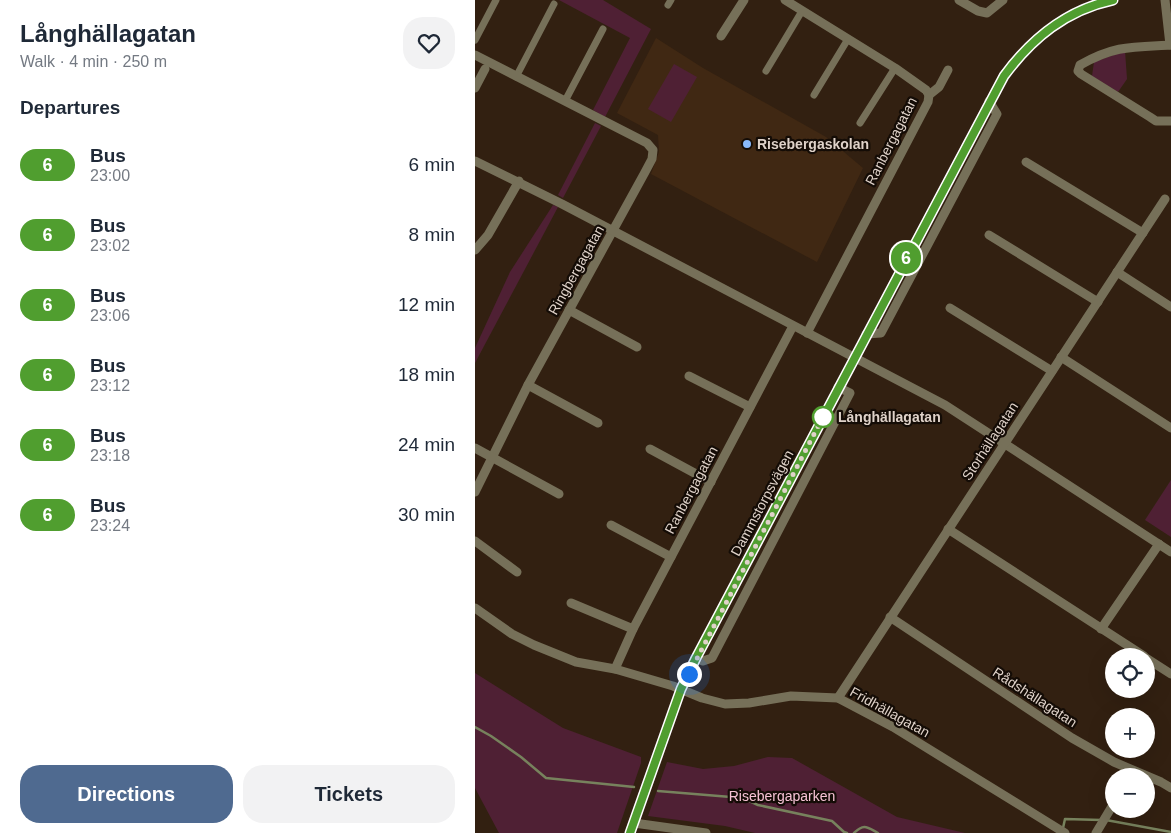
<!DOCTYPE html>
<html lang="en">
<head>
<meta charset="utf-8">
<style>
  :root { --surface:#fff; --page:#f2f2f3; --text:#1f2937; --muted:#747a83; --accent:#4f6a90 }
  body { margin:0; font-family:Helvetica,sans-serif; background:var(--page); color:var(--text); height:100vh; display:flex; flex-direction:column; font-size:19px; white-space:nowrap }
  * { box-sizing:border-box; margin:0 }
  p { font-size:16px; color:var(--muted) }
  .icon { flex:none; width:28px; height:28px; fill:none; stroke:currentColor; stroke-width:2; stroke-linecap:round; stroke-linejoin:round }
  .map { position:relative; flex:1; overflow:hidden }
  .drawer { display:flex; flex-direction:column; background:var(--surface); width:475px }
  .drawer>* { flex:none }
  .badge { padding:0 10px; border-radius:16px; font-size:18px; line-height:32px }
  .buttons { position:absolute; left:630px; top:648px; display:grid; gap:10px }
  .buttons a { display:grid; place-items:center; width:50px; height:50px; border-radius:50%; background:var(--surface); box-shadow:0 5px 20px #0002; font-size:25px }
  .you { position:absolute; width:25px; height:25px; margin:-12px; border:4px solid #fff; border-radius:50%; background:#1a73e8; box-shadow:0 0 0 8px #1a73e833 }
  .map>.badge { position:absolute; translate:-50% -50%; box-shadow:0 0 0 2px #fff }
  h2 { padding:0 20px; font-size:19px; line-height:45px }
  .round { display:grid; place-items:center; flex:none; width:52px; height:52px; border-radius:20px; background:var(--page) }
  .summary { display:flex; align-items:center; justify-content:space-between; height:85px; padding:0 20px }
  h1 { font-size:24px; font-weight:800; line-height:38px }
  .cta { display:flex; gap:10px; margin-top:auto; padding:10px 20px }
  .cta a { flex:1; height:58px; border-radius:20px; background:var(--accent); color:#fff; font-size:20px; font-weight:800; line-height:58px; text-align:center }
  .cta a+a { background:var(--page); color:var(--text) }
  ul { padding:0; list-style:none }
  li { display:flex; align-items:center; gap:15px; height:70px; padding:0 20px }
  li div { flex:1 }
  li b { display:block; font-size:19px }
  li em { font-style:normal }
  li .badge { min-width:55px; font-weight:700; text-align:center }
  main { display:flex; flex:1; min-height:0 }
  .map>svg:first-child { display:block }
</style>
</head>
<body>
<main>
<section class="drawer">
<div class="summary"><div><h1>Långhällagatan</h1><p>Walk · 4 min · 250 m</p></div><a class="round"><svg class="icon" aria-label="heart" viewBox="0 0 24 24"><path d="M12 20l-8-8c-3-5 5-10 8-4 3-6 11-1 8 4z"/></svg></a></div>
<h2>Departures</h2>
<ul>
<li><span class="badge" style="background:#509e2f;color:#fff">6</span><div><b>Bus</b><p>23:00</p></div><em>6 min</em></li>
<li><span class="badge" style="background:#509e2f;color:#fff">6</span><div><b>Bus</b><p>23:02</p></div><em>8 min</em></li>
<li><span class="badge" style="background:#509e2f;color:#fff">6</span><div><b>Bus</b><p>23:06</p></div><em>12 min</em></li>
<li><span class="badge" style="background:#509e2f;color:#fff">6</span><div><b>Bus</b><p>23:12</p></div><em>18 min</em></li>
<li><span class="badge" style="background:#509e2f;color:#fff">6</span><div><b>Bus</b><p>23:18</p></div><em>24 min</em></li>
<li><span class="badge" style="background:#509e2f;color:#fff">6</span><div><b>Bus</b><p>23:24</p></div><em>30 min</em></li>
</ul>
<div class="cta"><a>Directions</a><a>Tickets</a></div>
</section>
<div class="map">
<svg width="696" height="833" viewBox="0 0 696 833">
  <rect width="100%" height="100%" fill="#322011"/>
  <path fill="#402813" d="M 181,38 L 228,68 L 351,137 L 388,168 L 342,262 L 176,174 L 184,152 L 183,135 L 142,113 Z"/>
  <g fill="#4f2034">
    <path d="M 84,0 L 128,0 L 176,29 L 130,117 L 118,110 L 155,38 Z"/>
    <path d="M 650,51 L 652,79 L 643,92 L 617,76 L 619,62 Z"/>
    <path d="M 199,64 L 222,77 L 196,122 L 173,109 Z"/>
    <path d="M 120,123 L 126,126 L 88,198 L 83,195 Z"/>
    <path d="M 78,205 L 83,207 L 0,363 L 0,348 L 35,272 Z"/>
    <path d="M 696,480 L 696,537 L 670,520 Z"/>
    <path d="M 0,673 L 88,728 L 166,757 L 166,763 L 142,833 L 24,833 L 0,788 Z"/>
    <path d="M 293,757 L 317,758 L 422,817 L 490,833 L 280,833 L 250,826 L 173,816 L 192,762 L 228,769 L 259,766 Z"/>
  </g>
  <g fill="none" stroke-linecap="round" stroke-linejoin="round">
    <g stroke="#77825d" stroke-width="2.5">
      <path d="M 0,727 L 16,736 L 46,757 L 71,778 L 159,787"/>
      <path d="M 183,791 L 268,798 L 283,805 L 357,821 L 369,832 L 372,833"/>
      <path d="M 631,820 L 696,832"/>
      <path d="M 588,828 L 590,819 L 626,820"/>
      <path d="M 379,833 C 389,823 392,827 403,833"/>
    </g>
    <g stroke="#767059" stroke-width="7">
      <path d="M 193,5 L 196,0"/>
      <path d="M 0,40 L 21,0"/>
      <path d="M 291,71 L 327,11"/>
      <path d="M 41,77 L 79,4"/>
      <path d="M 339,95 L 373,39"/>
      <path d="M 90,101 L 128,29"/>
      <path d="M 385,123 L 420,68"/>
    </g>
    <g stroke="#767059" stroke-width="9">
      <path d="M 310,0 L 420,68 L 451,90 L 454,95"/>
      <path d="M 484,0 L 503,11 L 512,13 L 528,0"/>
      <path d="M 690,0 L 695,45"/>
      <path d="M 246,36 L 269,0"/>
      <path d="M 696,45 C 658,47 640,45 605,65 L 603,71 L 606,74 L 675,117 L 681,121 L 696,121"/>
      <path d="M 0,55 L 172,143 L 178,150 L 177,159 L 169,174 L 53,385 L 0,492"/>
      <path d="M 0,88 L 10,69"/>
      <path d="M 0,161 L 87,204 L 470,405 L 696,552"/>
      <path d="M 551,162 L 668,233"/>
      <path d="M 514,235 L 623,302"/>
      <path d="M 0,250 L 13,235 L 44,181"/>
      <path d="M 642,272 L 696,307"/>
      <path d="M 475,308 L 577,371"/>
      <path d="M 94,310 L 162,347"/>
      <path d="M 332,333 L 453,102 L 454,95 L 464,87 L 473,70"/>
      <path d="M 391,334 L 406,333 L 522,114 L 514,101"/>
      <path d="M 586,357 L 696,428"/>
      <path d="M 214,376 L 275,407"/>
      <path d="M 53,385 L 123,423"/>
      <path d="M 0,448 L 84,494"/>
      <path d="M 175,449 L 236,482"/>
      <path d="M 136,525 L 196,557"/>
      <path d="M 473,529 L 669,656"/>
      <path d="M 0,541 L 42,572"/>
      <path d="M 96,603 L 158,629"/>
      <path d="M 0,608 L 37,634 L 59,645 L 101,662 L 140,669 L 198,686 L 227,698 L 250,704 L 274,703 L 316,696 L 363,698 L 418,727 L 590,833"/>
      <path d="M 415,617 L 597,738 L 639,762 L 686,782 L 696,788"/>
      <path d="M 626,629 L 684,544"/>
      <path d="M 221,658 L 228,661 L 237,658 L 375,393 L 363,387"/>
      <path d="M 671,658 L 696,674"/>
      <path d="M 140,669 L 158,629 L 318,326"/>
      <path d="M 363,698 L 690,199"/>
      <path d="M 159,823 L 231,833"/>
      <path d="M 155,833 L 206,689 L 221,658 L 529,75 C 557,38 591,10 638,0"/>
      <path d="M 621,833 L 639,803"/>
    </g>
  </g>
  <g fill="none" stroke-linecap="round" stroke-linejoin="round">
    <defs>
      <path id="line" d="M 155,833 L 206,689 L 221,658 L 529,76 C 557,38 591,10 638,0"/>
    </defs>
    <use href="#line" stroke="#fff" stroke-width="11"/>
    <use href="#line" stroke="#509e2f" stroke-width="8"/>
    <path stroke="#dfd2c9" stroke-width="5" stroke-dasharray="0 9" d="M 214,674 L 348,417"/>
  </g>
  <circle fill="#89bafc" stroke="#140c06" stroke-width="2" cx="272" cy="144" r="5"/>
  <circle fill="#fff" stroke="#509e2f" stroke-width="2.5" cx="348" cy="417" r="10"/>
  <g text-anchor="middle" stroke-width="4.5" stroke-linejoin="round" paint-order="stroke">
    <g font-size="14" fill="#dfd2c9" stroke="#140c06">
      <text transform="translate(416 141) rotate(-63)" y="5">Ranbergagatan</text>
      <text transform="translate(101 270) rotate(-61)" y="5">Ringbergagatan</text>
      <text transform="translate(515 441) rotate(-57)" y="5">Storhällagatan</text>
      <text transform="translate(216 490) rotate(-62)" y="5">Ranbergagatan</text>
      <text transform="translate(287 503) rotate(-62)" y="5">Dammstorpsvägen</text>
      <text transform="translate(560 697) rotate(33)" y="5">Rådshällagatan</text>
      <text transform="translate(415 712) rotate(29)" y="5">Fridhällagatan</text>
    </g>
    <g font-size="14" font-weight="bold" fill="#dfd2c9" stroke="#140c06" text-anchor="start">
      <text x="282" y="149">Risebergaskolan</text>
    </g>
    <g font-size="14" font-weight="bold" fill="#dfd2c9" stroke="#140c06" text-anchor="start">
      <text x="363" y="422">Långhällagatan</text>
    </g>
    <g font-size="14" fill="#f6c2d4" stroke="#140c06">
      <text x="307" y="801">Risebergaparken</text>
    </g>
  </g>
</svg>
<div class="buttons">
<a><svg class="icon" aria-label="locate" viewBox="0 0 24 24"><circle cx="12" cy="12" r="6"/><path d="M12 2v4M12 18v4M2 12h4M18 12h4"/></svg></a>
<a>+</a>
<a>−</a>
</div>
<div class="you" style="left:214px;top:674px"></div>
<b class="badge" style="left:431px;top:258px;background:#509e2f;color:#fff">6</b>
</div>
</main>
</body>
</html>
